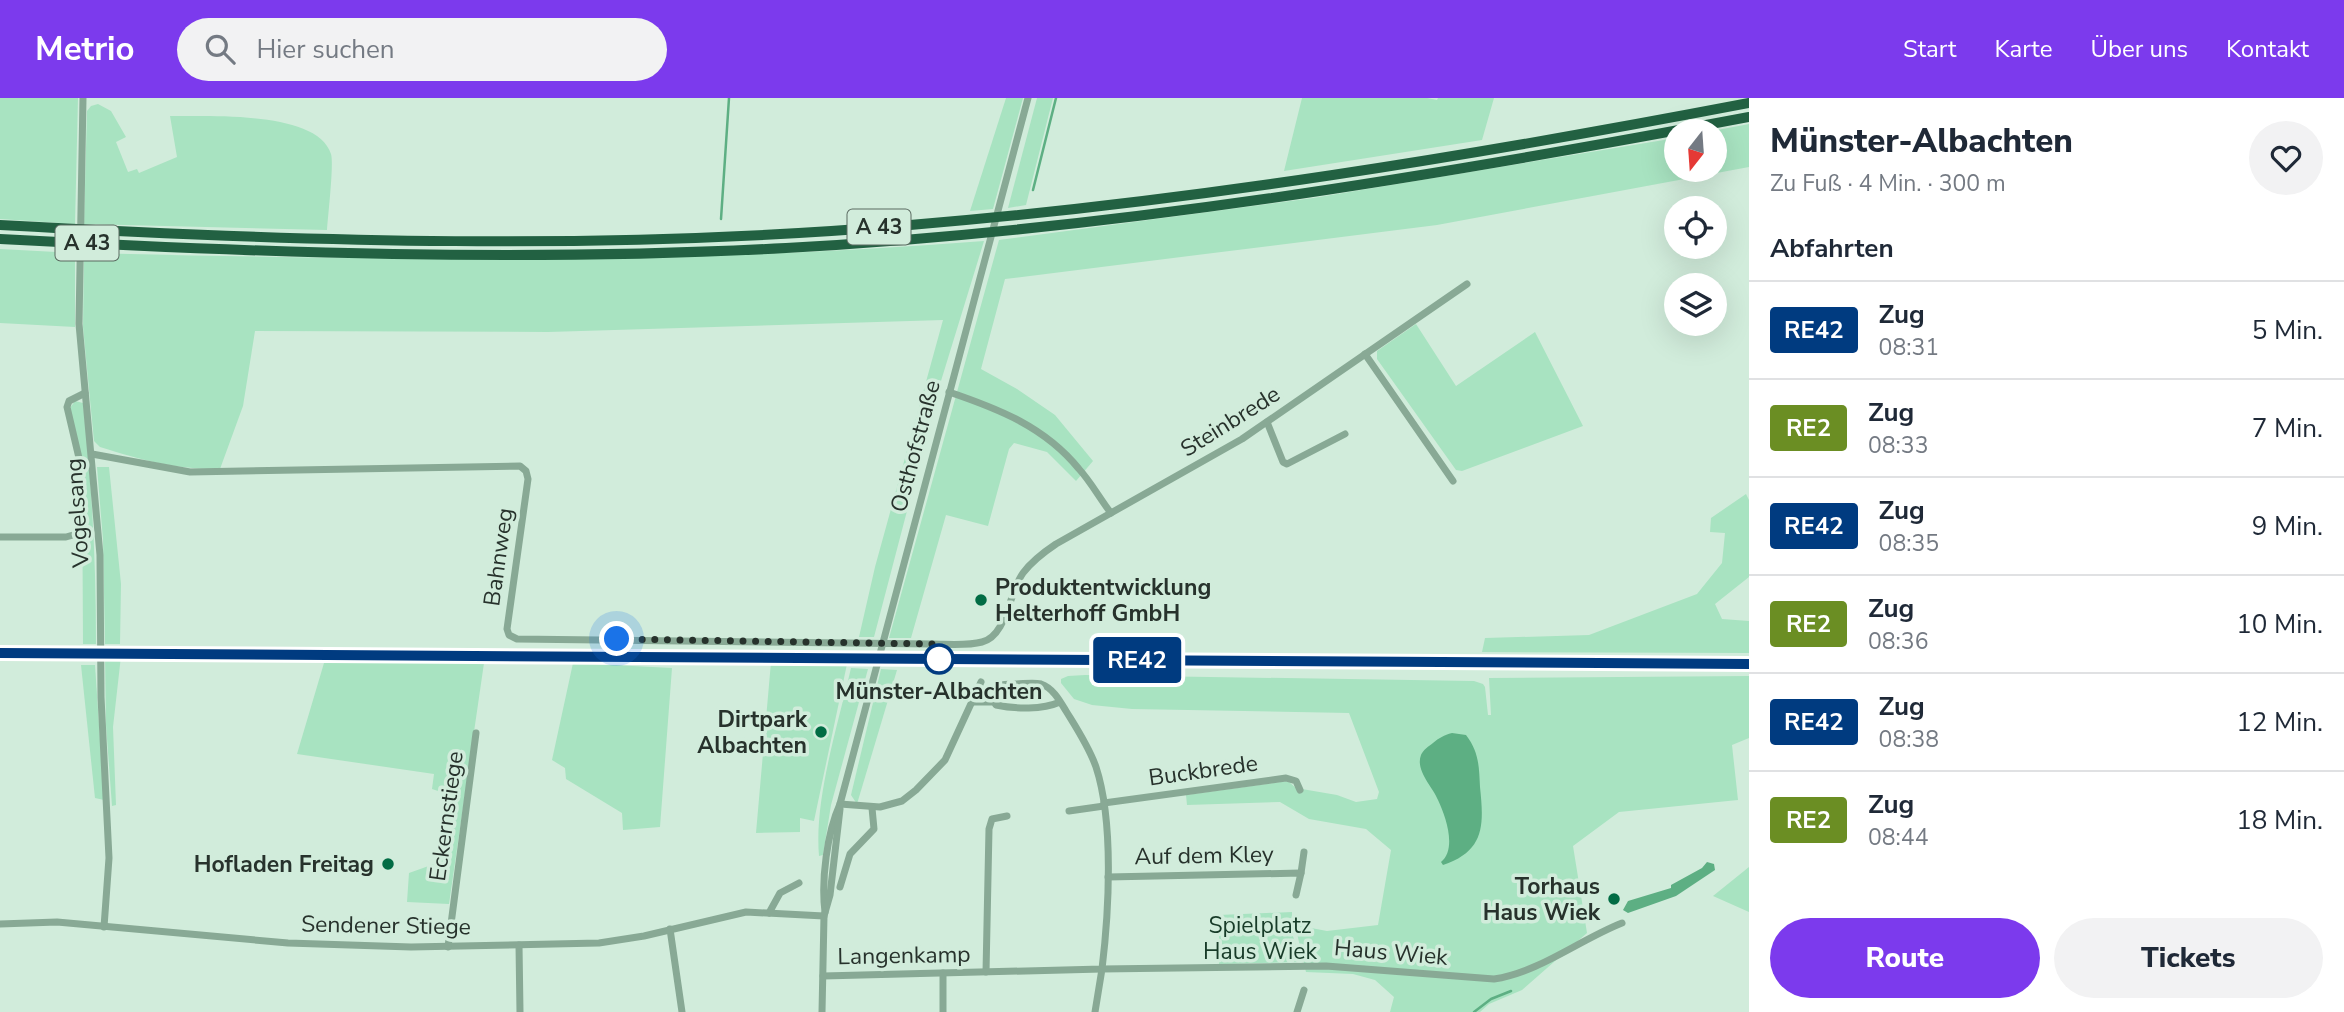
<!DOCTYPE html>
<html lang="de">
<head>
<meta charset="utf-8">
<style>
  :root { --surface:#fff; --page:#f2f2f3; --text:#1f2937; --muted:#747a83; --line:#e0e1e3; --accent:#7c3aed }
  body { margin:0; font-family:"Nunito Sans",sans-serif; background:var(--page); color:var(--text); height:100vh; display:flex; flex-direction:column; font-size:26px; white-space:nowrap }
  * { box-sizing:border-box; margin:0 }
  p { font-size:23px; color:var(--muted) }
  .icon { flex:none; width:38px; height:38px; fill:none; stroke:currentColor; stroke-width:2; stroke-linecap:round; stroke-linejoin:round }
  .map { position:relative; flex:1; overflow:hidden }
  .details { display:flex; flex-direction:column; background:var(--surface); width:595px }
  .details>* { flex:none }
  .badge { padding:0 14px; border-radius:5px; font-size:24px; line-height:46px }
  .needle { width:46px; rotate:197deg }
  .fabs { position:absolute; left:1664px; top:21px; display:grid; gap:14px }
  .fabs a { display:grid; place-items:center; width:63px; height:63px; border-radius:50%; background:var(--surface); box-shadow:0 7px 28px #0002; font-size:35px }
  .you { position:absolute; width:35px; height:35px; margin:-18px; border:5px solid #fff; border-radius:50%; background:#1a73e8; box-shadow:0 0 0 10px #1a73e833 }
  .map>.badge { position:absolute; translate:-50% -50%; box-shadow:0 0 0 4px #fff }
  h2 { padding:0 21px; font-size:26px; line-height:63px }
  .round { display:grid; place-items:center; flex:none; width:74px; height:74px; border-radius:37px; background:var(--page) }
  .head { display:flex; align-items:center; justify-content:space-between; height:119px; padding:0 21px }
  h1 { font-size:33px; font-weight:800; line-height:52px }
  .cta { display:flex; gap:14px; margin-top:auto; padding:14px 21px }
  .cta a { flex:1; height:80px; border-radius:42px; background:var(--accent); color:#fff; font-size:28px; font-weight:800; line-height:80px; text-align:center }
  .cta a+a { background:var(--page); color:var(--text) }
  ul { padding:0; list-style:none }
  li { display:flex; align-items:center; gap:21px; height:98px; padding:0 21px; border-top:2px solid var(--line) }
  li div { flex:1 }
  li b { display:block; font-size:26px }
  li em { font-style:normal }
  li .badge { min-width:77px; font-weight:700; text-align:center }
  header { display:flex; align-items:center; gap:42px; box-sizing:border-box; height:98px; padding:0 35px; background:var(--accent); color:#fff }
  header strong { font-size:33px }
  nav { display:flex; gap:38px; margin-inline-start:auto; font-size:24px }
  .search { width:490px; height:63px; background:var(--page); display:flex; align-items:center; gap:18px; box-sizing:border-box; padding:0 24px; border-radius:38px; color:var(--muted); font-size:26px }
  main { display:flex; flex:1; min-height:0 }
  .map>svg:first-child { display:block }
</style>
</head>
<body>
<header>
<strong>Metrio</strong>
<div class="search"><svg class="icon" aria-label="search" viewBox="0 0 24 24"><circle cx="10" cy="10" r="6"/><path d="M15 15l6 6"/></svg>Hier suchen</div>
<nav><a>Start</a><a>Karte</a><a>Über uns</a><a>Kontakt</a></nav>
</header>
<main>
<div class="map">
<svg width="1749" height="914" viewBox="0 0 1749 914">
  <rect width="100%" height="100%" fill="#d1ecdb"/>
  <g fill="#a8e3c1">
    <path d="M 0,0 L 78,0 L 75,126 L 0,121 Z"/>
    <path d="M 1006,0 L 1023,0 L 993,111 L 970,113 Z"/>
    <path d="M 1037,0 L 1053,0 L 1026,107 L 1008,110 Z"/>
    <path d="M 1302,0 L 1427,0 L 1437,2 L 1438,0 L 1494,0 L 1482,42 L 1284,73 Z"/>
    <path d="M 98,6 L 111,13 L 126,39 L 116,44 L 128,74 L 137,71 L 139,75 L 177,59 L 170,18 C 209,19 317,12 331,56 C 334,66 328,117 327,132 L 84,126 L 87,13 L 91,8 Z"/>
    <path d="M 1749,26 L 1749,69 L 1437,127 L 1005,181 L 981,271 L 1017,291 L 1055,317 L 1093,363 L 1076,383 L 1047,354 L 1014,345 L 1009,351 L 988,428 L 946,417 L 911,540 L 889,540 L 999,142 L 1313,100 L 1676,40 L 1676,72 L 1715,72 L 1715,33 L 1712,33 Z"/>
    <path d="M 984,143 L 941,283 L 874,539 L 859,539 L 875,469 L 943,222 L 548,234 L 255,233 L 243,308 L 220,371 C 173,371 145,363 100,349 L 94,343 L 83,229 L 84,155 C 385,162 684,167 984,143 Z"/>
    <path d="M 0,151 L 75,155 L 75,229 L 0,225 Z"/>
    <path d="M 1416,226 L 1456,288 L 1535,234 L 1583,328 L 1462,373 L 1456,372 L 1377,261 L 1377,253 Z"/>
    <path d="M 75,303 L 83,305 C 92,385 96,465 96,546 L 83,546 L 82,360 L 70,310 Z"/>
    <path d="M 97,369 L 109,369 L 121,486 L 120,546 L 105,546 L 103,442 Z"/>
    <path d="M 1746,396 L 1749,402 L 1749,479 L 1715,506 L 1722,521 L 1749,523 L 1749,555 L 1482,554 L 1485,540 L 1589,537 L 1697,496 L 1722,465 L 1725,435 L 1710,434 L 1711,420 Z"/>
    <path d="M 105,557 L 121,558 L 113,629 L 116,707 L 112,708 L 106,627 Z"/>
    <path d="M 771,564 L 775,566 L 847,566 L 814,723 L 800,720 L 800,734 L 756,735 Z"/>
    <path d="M 324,565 L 484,565 L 449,806 L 407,804 L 409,775 L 437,765 L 447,696 L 432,691 L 434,676 L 297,656 Z"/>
    <path d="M 573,565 L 672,570 L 660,729 L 623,732 L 622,715 L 566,681 L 565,670 L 552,662 Z"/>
    <path d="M 81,567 L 95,567 L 104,702 L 95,700 Z"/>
    <path d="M 851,570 L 868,571 L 831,707 L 823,757 L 819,758 C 814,701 838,627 851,570 Z"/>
    <path d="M 881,571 L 897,572 L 857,706 L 851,697 Z"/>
    <path d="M 1085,577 L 1474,583 L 1483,586 L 1485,589 L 1488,617 L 1491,617 L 1489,580 L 1749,578 L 1749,640 L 1732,647 L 1738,702 L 1619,714 L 1573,748 L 1587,835 L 1522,892 L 1489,906 L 1480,914 L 1390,914 L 1394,899 L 1375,882 L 1353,876 L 1306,874 L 1295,827 L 1327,833 L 1378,827 L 1391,752 L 1366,731 L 1309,721 L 1280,704 L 1187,707 L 1186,697 L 1288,683 L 1296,690 L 1337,697 L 1356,704 L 1377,701 L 1379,694 L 1349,615 L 1132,611 L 1092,607 L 1074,601 L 1061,585 L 1061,581 L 1068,578 Z"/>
    <path d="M 1749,769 L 1749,814 L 1713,798 Z"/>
    <path d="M 1292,814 L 1292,835 L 1301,864 L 1219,866 L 1219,817 Z"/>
  </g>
  <g fill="#5daf83">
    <path d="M 1452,635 L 1466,637 C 1479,654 1479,668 1480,689 C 1484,727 1485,753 1443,767 L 1441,764 C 1457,751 1446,719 1438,702 C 1433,689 1415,673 1421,657 C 1423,652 1429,648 1433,645 C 1439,640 1444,637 1452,635 Z"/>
    <path d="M 1707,764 L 1714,766 L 1715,772 L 1676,798 L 1628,815 L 1623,812 L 1628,803 L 1671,790 L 1671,787 L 1702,770 Z"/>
  </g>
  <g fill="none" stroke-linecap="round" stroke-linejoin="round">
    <g stroke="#5daf83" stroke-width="2.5">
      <path d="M 1033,92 L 1056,0"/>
      <path d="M 721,121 L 729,0"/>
      <path d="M 1474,914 L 1491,901 L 1511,893"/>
    </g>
    <g stroke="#88a995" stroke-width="7">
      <path d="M 83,0 L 79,226 L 100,457 L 101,599 L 109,760 L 104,829"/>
      <path d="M 1365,256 L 1453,383"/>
      <path d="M 949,294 C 999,311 1045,329 1079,371 C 1091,384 1100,401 1111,415"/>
      <path d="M 1267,324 L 1283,364 L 1287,366 L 1345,336"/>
      <path d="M 92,356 L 190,374 L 520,368 L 526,373 L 528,381 L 507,531 L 509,537 L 517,541 L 932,546 C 948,546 967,548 982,544 C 1007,538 1009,494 1023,475 C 1032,463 1044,454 1056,446 L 1242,341 L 1467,186"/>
      <path d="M 0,439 L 66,439 L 80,435 L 79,360 L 67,309 L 69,303 L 85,295"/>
      <path d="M 973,604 L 993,604"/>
      <path d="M 1104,705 L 1286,680 L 1296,683 L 1300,692"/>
      <path d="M 840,706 L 880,709 L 902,703 L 916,692 L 945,662 L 981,584"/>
      <path d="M 1069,713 L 1104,708"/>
      <path d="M 1301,775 L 1304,754"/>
      <path d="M 1108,779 L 1301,775 L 1296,797"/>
      <path d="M 840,789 L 850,756 L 874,731 L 872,710"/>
      <path d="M 825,814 C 821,782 827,735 840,706 L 1028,0"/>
      <path d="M 769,815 L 780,795 L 799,785"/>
      <path d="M 0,826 L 57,824 L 288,845 L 411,849 L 599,845 L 644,838 L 746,814 L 824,818"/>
      <path d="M 670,831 L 682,914"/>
      <path d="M 519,847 L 520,914"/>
      <path d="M 448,849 L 476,635"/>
      <path d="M 986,874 L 989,731 L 992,721 L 1007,718"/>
      <path d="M 823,878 L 1102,871 C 1109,813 1114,724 1096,669 C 1089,649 1077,631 1066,613 C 1060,603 1053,590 1041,586 C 1033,584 1023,586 1015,586 C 1001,586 994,586 992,600 L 996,607 C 1016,611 1042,612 1060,604"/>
      <path d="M 822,914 L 824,818 L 830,797 L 840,711"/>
      <path d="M 943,914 L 943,875"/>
      <path d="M 1095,914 L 1102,871 L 1326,868 L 1494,881 C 1540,874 1579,842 1622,825"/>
      <path d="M 1297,914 L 1304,892"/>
    </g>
    <g stroke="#226142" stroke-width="10">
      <path d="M 0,127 C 303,144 607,153 910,127 C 1192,104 1471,58 1749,5"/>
      <path d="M 0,141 C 262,155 524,164 786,150 C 1111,132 1430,79 1749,19"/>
    </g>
    <defs>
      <path id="rail" d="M 0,555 L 1749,566"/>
    </defs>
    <use href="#rail" stroke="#778a7e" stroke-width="5"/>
    <use href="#rail" stroke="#d1ecdb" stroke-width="2.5" stroke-dasharray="8" stroke-linecap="butt"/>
  </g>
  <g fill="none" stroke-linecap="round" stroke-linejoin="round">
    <defs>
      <path id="line" d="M 0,555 L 1749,566"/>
    </defs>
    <use href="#line" stroke="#fff" stroke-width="16"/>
    <use href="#line" stroke="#003b80" stroke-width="10"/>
    <path stroke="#27322c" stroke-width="7" stroke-dasharray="0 12.6" d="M 617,541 L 932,546 L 939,561"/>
  </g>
  <g fill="#016c44" stroke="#d1ecdb" stroke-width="2.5">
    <circle cx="981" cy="502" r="7"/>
    <circle cx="821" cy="634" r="7"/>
    <circle cx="388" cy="766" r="7"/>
    <circle cx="1614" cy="801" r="7"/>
  </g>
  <circle fill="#fff" stroke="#003b80" stroke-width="3.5" cx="939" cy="561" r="14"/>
  <g text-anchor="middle" stroke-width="7" stroke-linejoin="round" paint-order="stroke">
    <g fill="#d1ecdb" stroke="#5a6a60" stroke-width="2">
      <rect x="847.5" y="111.5" width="63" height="35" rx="5"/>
      <rect x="55.5" y="127.5" width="63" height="35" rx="5"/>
    </g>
    <g font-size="21" font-weight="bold" fill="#27322c">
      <text x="879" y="136">A 43</text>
      <text x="87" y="152">A 43</text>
    </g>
    <g font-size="23" fill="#27322c" stroke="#d1ecdb">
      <text transform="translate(1230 323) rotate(-32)" y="8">Steinbrede</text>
      <text transform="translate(915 348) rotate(-75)" y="8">Osthofstraße</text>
      <text transform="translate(77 415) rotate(-94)" y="8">Vogelsang</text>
      <text transform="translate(498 459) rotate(-82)" y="8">Bahnweg</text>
      <text transform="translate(1203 672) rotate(-8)" y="8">Buckbrede</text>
      <text transform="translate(446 718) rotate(-82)" y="8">Eckernstiege</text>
      <text transform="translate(1204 757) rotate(-1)" y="8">Auf dem Kley</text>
      <text transform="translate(386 827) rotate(1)" y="8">Sendener Stiege</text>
      <text transform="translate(1391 854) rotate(5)" y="8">Haus Wiek</text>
      <text transform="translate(904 857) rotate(-1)" y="8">Langenkamp</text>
    </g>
    <g font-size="23" font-weight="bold" fill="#27322c" stroke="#d1ecdb" text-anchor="end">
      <text x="995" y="497" text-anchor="start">Produktentwicklung<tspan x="995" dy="26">Helterhoff GmbH</tspan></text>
      <text x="807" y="629">Dirtpark<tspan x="807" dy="26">Albachten</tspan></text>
      <text x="374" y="774">Hofladen Freitag</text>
      <text x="1600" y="796">Torhaus<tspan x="1600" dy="26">Haus Wiek</tspan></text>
    </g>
    <g font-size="23" font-weight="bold" fill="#27322c" stroke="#d1ecdb">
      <text x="939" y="601">Münster-Albachten</text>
    </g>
    <g font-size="23" fill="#173b28" stroke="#d1ecdb">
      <text x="1260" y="835">Spielplatz<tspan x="1260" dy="26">Haus Wiek</tspan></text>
    </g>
  </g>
</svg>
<div class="fabs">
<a><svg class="needle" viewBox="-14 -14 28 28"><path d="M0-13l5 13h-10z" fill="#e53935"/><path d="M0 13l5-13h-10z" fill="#747a83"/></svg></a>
<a><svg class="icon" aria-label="locate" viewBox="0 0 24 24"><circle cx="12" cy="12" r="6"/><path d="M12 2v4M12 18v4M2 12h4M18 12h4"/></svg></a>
<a><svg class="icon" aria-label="layers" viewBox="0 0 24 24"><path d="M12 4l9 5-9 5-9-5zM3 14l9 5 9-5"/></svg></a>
</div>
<div class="you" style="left:617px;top:541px"></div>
<b class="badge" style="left:1137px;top:562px;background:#003b80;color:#fff">RE42</b>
</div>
<section class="details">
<div class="head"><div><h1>Münster-Albachten</h1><p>Zu Fuß · 4 Min. · 300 m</p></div><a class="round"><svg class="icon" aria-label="heart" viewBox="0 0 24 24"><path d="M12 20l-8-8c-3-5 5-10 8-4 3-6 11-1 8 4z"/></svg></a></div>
<h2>Abfahrten</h2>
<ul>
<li><span class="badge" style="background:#003b80;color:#fff">RE42</span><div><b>Zug</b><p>08:31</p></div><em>5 Min.</em></li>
<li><span class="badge" style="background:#6b8e23;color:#fff">RE2</span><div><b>Zug</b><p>08:33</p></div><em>7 Min.</em></li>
<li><span class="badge" style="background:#003b80;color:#fff">RE42</span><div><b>Zug</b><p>08:35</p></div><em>9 Min.</em></li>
<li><span class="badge" style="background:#6b8e23;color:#fff">RE2</span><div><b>Zug</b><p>08:36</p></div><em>10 Min.</em></li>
<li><span class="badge" style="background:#003b80;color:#fff">RE42</span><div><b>Zug</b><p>08:38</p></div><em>12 Min.</em></li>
<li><span class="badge" style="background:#6b8e23;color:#fff">RE2</span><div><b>Zug</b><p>08:44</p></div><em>18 Min.</em></li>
</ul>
<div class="cta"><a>Route</a><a>Tickets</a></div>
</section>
</main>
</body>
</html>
